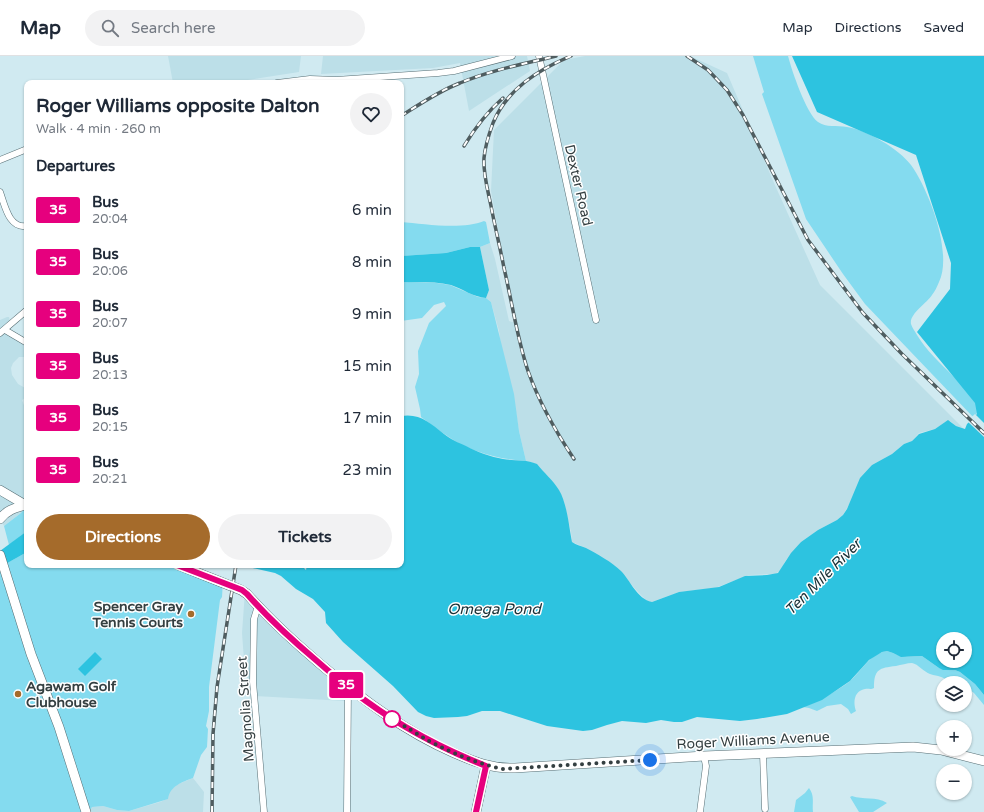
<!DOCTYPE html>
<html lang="en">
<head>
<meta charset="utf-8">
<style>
  :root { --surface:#fff; --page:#f2f2f3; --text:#1f2937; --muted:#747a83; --line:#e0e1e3; --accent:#a56b2b }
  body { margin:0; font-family:"Varela Round",sans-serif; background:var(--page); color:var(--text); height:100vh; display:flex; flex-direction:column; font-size:15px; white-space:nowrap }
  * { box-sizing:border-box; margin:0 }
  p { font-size:13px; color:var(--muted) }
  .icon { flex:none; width:22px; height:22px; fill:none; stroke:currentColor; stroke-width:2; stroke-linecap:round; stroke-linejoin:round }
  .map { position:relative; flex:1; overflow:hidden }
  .side { position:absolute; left:24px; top:24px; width:380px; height:488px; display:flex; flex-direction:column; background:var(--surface); border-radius:8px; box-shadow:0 1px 3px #0004 }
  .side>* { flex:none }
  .badge { padding:0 8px; border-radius:3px; font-size:14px; line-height:26px }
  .tools { position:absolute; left:936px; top:576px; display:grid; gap:8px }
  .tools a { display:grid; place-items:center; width:36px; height:36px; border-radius:50%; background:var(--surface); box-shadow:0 1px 3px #0004; font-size:20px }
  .you { position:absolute; width:20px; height:20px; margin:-10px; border:3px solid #fff; border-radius:50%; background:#1a73e8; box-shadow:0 0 0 6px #1a73e833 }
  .map>.badge { position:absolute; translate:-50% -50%; box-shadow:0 0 0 2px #fff }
  h2 { padding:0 12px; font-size:15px; line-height:36px }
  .round { display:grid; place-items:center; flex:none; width:42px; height:42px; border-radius:21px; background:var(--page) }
  .headline { display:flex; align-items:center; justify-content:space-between; height:68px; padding:0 12px }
  h1 { font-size:19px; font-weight:800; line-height:30px }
  .cta { display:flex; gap:8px; margin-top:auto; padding:8px 12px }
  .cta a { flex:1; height:46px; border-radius:24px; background:var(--accent); color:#fff; font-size:16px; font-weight:800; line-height:46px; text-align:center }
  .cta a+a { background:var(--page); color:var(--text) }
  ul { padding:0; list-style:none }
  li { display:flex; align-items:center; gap:12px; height:52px; padding:0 12px }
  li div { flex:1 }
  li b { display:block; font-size:15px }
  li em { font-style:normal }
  li .badge { min-width:44px; font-weight:700; text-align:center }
  header { display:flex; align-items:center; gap:24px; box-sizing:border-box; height:56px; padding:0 20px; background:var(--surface); border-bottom:1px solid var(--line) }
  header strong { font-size:19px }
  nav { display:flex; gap:22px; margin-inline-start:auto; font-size:14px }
  .search { width:280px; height:36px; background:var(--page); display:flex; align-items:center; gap:10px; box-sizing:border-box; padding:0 14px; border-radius:22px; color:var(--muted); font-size:15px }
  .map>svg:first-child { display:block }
</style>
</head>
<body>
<header>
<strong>Map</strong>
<div class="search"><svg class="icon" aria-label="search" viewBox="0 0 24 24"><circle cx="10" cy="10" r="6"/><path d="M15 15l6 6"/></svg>Search here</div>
<nav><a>Map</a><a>Directions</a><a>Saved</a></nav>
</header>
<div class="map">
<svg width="984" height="756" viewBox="0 0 984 756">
  <rect width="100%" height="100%" fill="#d0eaf1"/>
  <g fill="#bcdfe8">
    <path d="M 168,0 L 301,0 L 299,16 L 228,27 L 173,27 Z"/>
    <path d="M 323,0 L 527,0 L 530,15 L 469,55 L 460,7 L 433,12 L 321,18 Z"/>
    <path d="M 585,0 L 690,0 L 727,17 L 774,127 L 820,229 L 963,372 L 956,370 L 950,365 L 947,365 L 935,373 L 919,377 L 912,385 L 904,388 L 892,398 L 872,409 L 843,459 L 837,464 L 818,474 L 801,486 L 786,504 L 780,515 L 775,518 L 749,519 L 715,532 L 679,536 L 657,544 L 652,546 L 647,545 L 637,535 L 615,510 L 588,493 L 572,486 L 571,476 L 564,446 L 559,434 L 551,424 L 541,415 L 538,410 L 534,407 L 526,405 L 519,375 L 513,338 L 502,296 L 499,275 L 491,246 L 486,242 L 489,234 L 480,191 L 490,187 L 495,203 L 509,265 L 515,267 L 491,135 L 494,74 L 564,4 Z"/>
    <path d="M 7,261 L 9,261 L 10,265 L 8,274 L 27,285 L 27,301 L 19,301 L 13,307 L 11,312 L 12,319 L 18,328 L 27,333 L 27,341 L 22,344 L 25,352 L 27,354 L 27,450 L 21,457 L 4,470 L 0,463 L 0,264 Z"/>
    <path d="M 245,535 L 345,630 L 345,645 L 255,640 L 254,624 L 246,622 L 244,604 L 242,577 Z"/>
    <path d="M 193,722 L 204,736 L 203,756 L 89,756 L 92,751 L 103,750 L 117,754 L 129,755 L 160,746 L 167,743 L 168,738 L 176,729 Z"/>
  </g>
  <g fill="#84dbef">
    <path d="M 753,0 L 788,0 C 792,15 806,57 818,66 C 826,72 837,69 847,71 C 867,74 899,93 911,109 C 929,134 953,197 939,226 C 937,231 935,235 932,239 C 927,247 909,258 911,268 C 912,272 915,275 917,279 C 926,294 940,307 953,320 C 961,327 972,337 976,348 C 977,350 977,354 977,357 L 974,362 L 865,248 L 843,218 L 806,163 L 762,38 L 764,36 Z"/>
    <path d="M 484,165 L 486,166 L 490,187 L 480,191 L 470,191 L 446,197 L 401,200 L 401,166 C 424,168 463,174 484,165 Z"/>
    <path d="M 401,226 L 437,227 L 450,229 L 478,241 L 486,242 L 491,246 L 514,338 L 519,375 L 526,405 C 497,403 470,396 446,379 C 437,374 430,367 421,361 L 420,353 L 415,331 L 419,318 L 418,295 L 429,267 L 446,250 L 444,246 L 434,249 L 422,262 L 401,265 Z"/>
    <path d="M 27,450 L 27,475 L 9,489 L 4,470 L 21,457 Z"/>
    <path d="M 27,496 L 27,509 L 181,509 L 223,525 L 222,541 L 220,544 L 209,631 L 209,655 L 206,670 L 208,673 L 207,691 L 201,699 L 193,722 C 182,726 170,730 168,743 L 129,755 L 117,754 L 103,750 L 92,751 L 89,756 L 0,756 L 0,511 Z"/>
    <path d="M 887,595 L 893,597 L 897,599 L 907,601 L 922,600 L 939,612 L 955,614 L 960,616 L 975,628 L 984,639 L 984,649 L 974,637 L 965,630 L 965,627 L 960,627 L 956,625 L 956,627 L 950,627 C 942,619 939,621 930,618 C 924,616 918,608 912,607 C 907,607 901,609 896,610 C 879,612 874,613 874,632 C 870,634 869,632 865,633 C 854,635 853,646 856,655 L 851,658 L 848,653 L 841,648 L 827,650 L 817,655 L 809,652 L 803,651 C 819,645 835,636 849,626 C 861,616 870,597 887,595 Z"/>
    <path d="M 809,732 C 815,740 812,747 813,756 L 794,756 L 796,744 L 805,737 Z"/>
    <path d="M 852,740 C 863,744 876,740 887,747 L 873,756 L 859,756 L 850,741 Z"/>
  </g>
  <g fill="#2dc3e0" fill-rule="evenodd">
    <path d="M 792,0 L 984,0 L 984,639 L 975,628 L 960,616 L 955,614 L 943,614 L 939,612 L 922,600 L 901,601 L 893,597 L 887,595 L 882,596 L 869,604 L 850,625 L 822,644 L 787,658 L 757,663 L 740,665 L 697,661 L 682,666 L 674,666 L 661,664 L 646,667 L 622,665 L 607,669 L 592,674 L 583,675 L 547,670 L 500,655 L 482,655 L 467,660 L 458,661 L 434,662 L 426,660 L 418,656 L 393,630 L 343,586 L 326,567 L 325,556 L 313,543 L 296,533 L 281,520 L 275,517 L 248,511 L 243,509 L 301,509 L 306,514 L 307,509 L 401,509 L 401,360 C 420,357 430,367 444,378 C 450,383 459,387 466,390 C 477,396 491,401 503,403 C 514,405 526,403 537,408 C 544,417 553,424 559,434 C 567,447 569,471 572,486 C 576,489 582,490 586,492 C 597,498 612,506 621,515 C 630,524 637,543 652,546 L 679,536 L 719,531 L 745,520 L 767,519 L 778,517 L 791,497 L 801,486 L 818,474 L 837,464 L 843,459 L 847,453 L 860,422 L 872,409 L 892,398 L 904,388 L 912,385 L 919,378 L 935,373 L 948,364 L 956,370 L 965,373 L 967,368 L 977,358 L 975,347 L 917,276 L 950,233 L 951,207 L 916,99 L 817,56 ZM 943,583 L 965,583 L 965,605 L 943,605 Z"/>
    <path d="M 470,191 L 480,191 L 489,234 L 486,242 C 473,241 463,233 451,229 C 435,225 417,227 401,226 L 401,200 L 446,197 Z"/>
    <path d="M 27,475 L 27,496 L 2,510 L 0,495 Z"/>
    <path d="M 95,596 L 102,603 L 85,620 L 78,613 Z"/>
  </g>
  <path fill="#d0eaf1" d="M 975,358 L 984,367 L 984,381 L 967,365 Z"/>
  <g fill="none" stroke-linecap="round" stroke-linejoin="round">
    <defs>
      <g id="street">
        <path d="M 539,0 L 596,264"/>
        <path d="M 277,27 L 310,23 L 336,24 L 438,17 L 454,15 L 512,0"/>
        <path d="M 0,104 L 27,93"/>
        <path d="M 0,136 C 5,150 9,173 27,170"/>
        <path d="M 5,274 L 27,287"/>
        <path d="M 0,277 L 27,254"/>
        <path d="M 258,550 L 254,563 L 253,626 L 264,756"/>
        <path d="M 763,698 L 765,753"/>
        <path d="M 347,756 L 348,631"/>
        <path d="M 700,756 L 706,710 L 704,700"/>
      </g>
      <g id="secondary">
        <path d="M 0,434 L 27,450"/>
        <path d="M 0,463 C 7,454 15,452 25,449"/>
        <path d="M 0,499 L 31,598 L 59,671 L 86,756"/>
        <path d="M 178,509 L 241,534 L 247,538 C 269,563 293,585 319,607 C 360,642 404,675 454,697 C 475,706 493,713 515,712 L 704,700 L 913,691 L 941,694 L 984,705"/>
        <path d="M 476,756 L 486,709"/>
      </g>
    </defs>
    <use href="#street" stroke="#566e74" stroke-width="7"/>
    <use href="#secondary" stroke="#566e74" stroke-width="10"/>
    <use href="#street" stroke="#fff" stroke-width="6"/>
    <use href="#secondary" stroke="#fff" stroke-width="9"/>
    <defs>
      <g id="rail">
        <path d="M 571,0 C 538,14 507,33 493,67 C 489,78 485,91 484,102 C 483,118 488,135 491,150 C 495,171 500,191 504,212 C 512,246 517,282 528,315 C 539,346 556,376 574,403"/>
        <path d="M 687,0 L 708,14 L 727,34 L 743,59 L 808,184 L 863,257 L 902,298 L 984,377"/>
        <path d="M 401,60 C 420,48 439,35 460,27 C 491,14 524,8 556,0"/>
        <path d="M 464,90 C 475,72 487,56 503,42"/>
        <path d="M 212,756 L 213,678 L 217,631 L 236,509"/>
      </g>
    </defs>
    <use href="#rail" stroke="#4f5d60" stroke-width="3.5"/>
    <use href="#rail" stroke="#fff" stroke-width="2" stroke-dasharray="6" stroke-linecap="butt"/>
  </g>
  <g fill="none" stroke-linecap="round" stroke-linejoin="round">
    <defs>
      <path id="line" d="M 177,509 L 242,534 L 247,538 C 268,562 292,584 317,605 C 333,619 349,633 366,645 C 403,672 443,693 486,710 L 476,756"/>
    </defs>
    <use href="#line" stroke="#fff" stroke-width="9"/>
    <use href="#line" stroke="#e6007e" stroke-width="6"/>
    <path stroke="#343f41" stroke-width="4" stroke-dasharray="0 7.2" d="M 392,663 C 405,670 417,678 429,685 C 452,697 476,707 502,713 L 650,704"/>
  </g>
  <g fill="#a56b2b" stroke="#fff" stroke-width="1.5">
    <circle cx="191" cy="558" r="4"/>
    <circle cx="18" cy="638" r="4"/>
  </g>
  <circle fill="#fff" stroke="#e6007e" stroke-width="2" cx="392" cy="663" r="8"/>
  <g text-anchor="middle" stroke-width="3" stroke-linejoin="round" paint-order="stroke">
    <g font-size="14" fill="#343f41" stroke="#fff">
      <text transform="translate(579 129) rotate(77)" y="5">Dexter Road</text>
      <text transform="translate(245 653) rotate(-94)" y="5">Magnolia Street</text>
      <text transform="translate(753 684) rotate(-3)" y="5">Roger Williams Avenue</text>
    </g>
    <g font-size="14" font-weight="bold" fill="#343f41" stroke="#fff" text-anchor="end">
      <text x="183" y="555">Spencer Gray<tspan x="183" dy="16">Tennis Courts</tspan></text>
      <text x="26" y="635" text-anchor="start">Agawam Golf<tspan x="26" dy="16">Clubhouse</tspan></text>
    </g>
    <g font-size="15" font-style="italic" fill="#193036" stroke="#fff">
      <text transform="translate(823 521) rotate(-45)" y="5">Ten Mile River</text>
      <text x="494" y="558">Omega Pond</text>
    </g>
  </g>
</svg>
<div class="tools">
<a><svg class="icon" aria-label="locate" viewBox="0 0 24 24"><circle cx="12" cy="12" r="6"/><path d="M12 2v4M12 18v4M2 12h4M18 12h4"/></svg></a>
<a><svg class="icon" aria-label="layers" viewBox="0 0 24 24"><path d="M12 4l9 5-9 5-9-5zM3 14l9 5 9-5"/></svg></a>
<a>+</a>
<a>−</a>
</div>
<div class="you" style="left:650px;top:704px"></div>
<b class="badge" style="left:346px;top:629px;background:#e6007e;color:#fff">35</b>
<section class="side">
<div class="headline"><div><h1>Roger Williams opposite Dalton</h1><p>Walk · 4 min · 260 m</p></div><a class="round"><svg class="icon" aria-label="heart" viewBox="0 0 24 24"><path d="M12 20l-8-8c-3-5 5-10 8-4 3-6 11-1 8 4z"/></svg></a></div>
<h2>Departures</h2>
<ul>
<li><span class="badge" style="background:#e6007e;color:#fff">35</span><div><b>Bus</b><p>20:04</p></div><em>6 min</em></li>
<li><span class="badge" style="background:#e6007e;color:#fff">35</span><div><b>Bus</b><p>20:06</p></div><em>8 min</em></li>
<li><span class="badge" style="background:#e6007e;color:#fff">35</span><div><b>Bus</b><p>20:07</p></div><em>9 min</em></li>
<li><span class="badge" style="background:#e6007e;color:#fff">35</span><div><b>Bus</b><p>20:13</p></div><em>15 min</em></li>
<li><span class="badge" style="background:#e6007e;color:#fff">35</span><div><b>Bus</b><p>20:15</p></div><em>17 min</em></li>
<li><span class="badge" style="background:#e6007e;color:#fff">35</span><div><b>Bus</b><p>20:21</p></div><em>23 min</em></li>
</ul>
<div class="cta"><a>Directions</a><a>Tickets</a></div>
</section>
</div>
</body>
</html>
